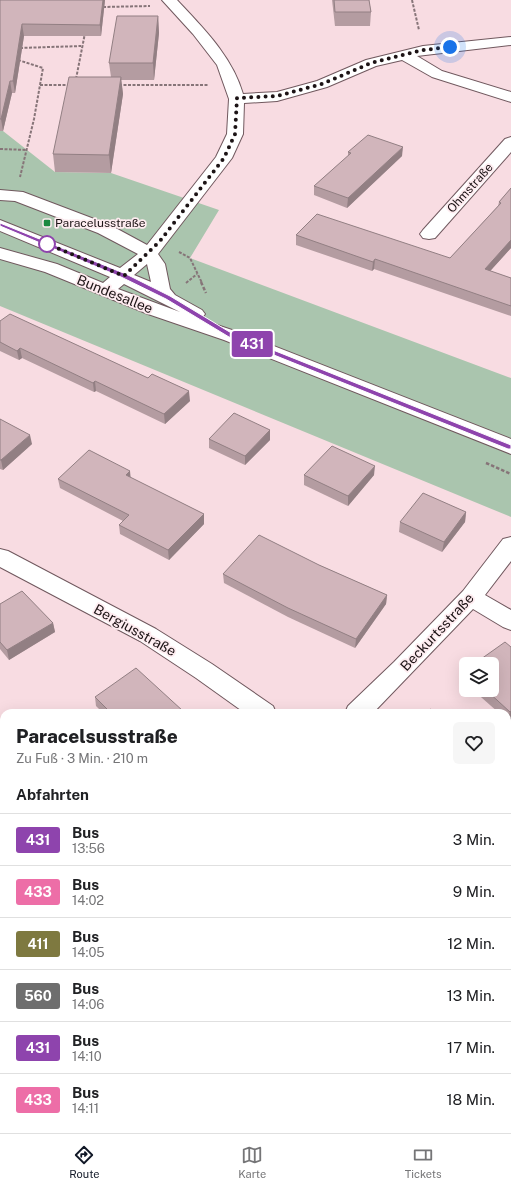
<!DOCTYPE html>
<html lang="de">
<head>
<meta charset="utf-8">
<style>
  :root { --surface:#fff; --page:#f6f6f6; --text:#202124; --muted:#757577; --line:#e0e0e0; --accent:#111827 }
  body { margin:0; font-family:"Public Sans",sans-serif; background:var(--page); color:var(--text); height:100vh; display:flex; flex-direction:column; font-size:15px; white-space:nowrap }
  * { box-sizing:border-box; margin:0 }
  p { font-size:13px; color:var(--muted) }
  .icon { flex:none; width:22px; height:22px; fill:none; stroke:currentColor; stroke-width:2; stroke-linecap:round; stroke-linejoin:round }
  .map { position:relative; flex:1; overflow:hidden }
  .details { position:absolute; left:0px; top:709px; width:511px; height:424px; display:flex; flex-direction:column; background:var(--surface); border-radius:12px 12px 0 0; box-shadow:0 4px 16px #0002 }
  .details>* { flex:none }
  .badge { padding:0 8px; border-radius:3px; font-size:14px; line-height:26px }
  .buttons { position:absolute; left:459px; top:657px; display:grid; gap:8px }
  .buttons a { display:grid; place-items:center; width:40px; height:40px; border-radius:6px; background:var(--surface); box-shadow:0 4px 16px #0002; font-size:20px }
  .you { position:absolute; width:20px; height:20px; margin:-10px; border:3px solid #fff; border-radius:50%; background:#1a73e8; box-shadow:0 0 0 6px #1a73e833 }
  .map>.badge { position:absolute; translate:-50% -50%; box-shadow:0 0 0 2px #fff }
  h2 { padding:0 16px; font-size:15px; line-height:36px }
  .round { display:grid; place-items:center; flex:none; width:42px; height:42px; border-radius:6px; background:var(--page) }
  .overview { display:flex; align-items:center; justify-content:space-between; height:68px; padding:0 16px }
  h1 { font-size:19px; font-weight:800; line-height:30px }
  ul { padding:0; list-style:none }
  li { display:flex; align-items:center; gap:12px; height:52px; padding:0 16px; border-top:1px solid var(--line) }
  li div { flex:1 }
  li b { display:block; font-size:15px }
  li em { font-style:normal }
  li .badge { min-width:44px; font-weight:700; text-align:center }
  .dock { display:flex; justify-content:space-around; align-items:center; height:56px; border-top:1px solid var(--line); background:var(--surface); font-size:11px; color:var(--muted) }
  .dock a { display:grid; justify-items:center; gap:2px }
  .dock .selected { color:var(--accent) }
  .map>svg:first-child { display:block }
</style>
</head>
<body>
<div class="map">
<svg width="511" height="1133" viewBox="0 0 511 1133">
  <rect width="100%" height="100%" fill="#f8dce2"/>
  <path fill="#aac5ae" d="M 0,131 L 3,131 L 55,172 L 111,173 L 219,210 L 190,258 L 511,378 L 511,517 L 0,306 Z"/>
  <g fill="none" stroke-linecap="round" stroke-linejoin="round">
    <defs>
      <g id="minor">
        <path d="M 162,0 L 177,0 C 203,28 232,56 243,94 L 277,92 L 317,81 L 366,60 L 423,46 L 511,37 L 511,45 L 417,56 L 442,71 L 511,92 L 511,102 L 432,77 L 402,60 L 376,66 L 327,87 L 277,101 L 244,103 L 243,134 L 232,158 L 158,254 L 165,264 L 170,289 L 175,295 L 202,310 L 205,314 L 202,318 L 199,319 L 238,332 L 511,439 L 511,454 L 224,340 L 148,314 L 45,272 L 0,259 L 0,248 L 57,264 L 103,283 L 110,277 L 0,231 L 0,220 L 120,268 L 138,254 L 98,233 L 15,201 L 0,200 L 0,190 L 23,192 L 110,225 L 147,245 L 216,157 L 227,134 L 229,99 L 217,65 L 193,34 ZM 147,264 L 151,282 L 134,275 ZM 124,284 L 180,312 L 118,289 Z"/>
        <path d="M 511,137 L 511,152 L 435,238 L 429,239 L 423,238 L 420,234 L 423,230 L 505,139 Z"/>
        <path d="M 511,537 L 511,561 L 485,595 L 511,610 L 511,630 L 503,627 L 473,609 L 373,713 L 345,713 L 348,706 L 394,662 L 463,591 L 503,539 Z"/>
        <path d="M 0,549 L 8,551 L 156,629 L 212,664 L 273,706 L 276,713 L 245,713 L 196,678 L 140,641 L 0,567 Z"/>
        <path d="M 4,956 L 4,983 L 0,984 L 0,957 Z"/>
        <path d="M 0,1112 L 4,1114 L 4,1129 L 17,1129 L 18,1133 L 0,1133 Z"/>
      </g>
    </defs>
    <use href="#minor" stroke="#70585e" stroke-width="2"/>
    <g stroke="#867478" stroke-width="2" stroke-dasharray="3 1.5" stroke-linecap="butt">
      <path d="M 412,0 L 419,30"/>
      <path d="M 103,7 L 150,6"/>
      <path d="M 20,48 L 81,46"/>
      <path d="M 18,60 L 43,68 L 34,119 L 20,177"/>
      <path d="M 76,79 L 85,33"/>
      <path d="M 40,85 L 70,85"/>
      <path d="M 119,85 L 208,85"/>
      <path d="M 0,149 L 27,150"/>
      <path d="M 179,252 L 190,258 L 202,283"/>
      <path d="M 186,283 L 197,274"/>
    </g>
    <g stroke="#867478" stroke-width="2.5" stroke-dasharray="3.5 2" stroke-linecap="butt">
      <path d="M 201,282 L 206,293"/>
      <path d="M 486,463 L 511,474"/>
    </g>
    <use href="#minor" fill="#fff" fill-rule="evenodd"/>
  </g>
  <g fill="#b49ca1">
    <path d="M 0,0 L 105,0 L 101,36 L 24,36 L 15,93 L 12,93 L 3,131 L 0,131 Z"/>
    <path d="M 332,0 L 369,0 L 371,12 L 370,26 L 335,26 Z"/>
    <path d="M 158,16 L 159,33 L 154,80 L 121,80 L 123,94 L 111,173 L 55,172 L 53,154 L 111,77 L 109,63 Z"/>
    <path d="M 348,152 L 402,156 L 347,208 L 314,195 L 314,186 L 348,156 Z"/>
    <path d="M 511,188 L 511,248 L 490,271 L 511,278 L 511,316 L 374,269 L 372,271 L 296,245 L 296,235 L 450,258 L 498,206 L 499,202 Z"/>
    <path d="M 0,321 L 190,401 L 165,424 L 96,391 L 94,392 L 22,358 L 19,360 L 0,351 Z"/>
    <path d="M 0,419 L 32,444 L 3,470 L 0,469 Z"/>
    <path d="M 270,430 L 270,440 L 245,465 L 209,448 L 209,439 Z"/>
    <path d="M 304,475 L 374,475 L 348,506 L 304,485 Z"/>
    <path d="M 131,478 L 204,514 L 204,524 L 169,560 L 120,534 L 119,525 L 123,521 L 60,488 L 58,479 Z"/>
    <path d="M 466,512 L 465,522 L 442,552 L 399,532 L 400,522 Z"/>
    <path d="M 319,565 L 387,595 L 386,604 L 355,648 L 288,617 L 224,583 L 223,574 Z"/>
    <path d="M 0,604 L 53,623 L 55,632 L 9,660 L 0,649 Z"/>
    <path d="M 511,647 L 511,719 L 508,721 L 507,720 L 507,713 L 499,713 L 473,690 L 492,690 Z"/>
    <path d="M 466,670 L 466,684 L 462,680 L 464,671 Z"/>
    <path d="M 95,697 L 183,711 L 183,713 L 103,713 L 96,706 Z"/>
    <path d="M 4,756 L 4,787 L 0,782 L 0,759 Z"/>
    <path d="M 507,911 L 511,999 L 507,1001 Z"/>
    <path d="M 283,1129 L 357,1129 L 360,1133 L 285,1133 Z"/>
  </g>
  <g fill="#927f83">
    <path d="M 103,0 L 105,0 L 101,36 L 100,25 Z"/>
    <path d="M 158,16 L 159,33 L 154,80 L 153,63 Z"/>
    <path d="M 22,24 L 24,36 L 15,93 L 13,81 Z"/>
    <path d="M 121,77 L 123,94 L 111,173 L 109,155 Z"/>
    <path d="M 10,81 L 12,93 L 3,131 L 1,119 Z"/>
    <path d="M 403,147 L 402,156 L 347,208 L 348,198 Z"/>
    <path d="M 511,240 L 511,248 L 483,279 L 485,269 Z"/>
    <path d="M 375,259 L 374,269 L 372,271 L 373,262 Z"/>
    <path d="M 20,348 L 22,358 L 19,360 L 17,351 Z"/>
    <path d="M 95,381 L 96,391 L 94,392 L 93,383 Z"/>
    <path d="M 189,391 L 190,401 L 165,424 L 164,414 Z"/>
    <path d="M 270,430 L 270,440 L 245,465 L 245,456 Z"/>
    <path d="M 30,435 L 32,444 L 3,470 L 1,460 Z"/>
    <path d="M 375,466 L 374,475 L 348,506 L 348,496 Z"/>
    <path d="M 130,471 L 131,481 L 126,475 Z"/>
    <path d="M 466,512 L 465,522 L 442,552 L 444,542 Z"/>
    <path d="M 204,514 L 204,524 L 169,560 L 168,550 Z"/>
    <path d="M 387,595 L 386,604 L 355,648 L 356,639 Z"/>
    <path d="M 53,623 L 55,632 L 9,660 L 7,650 Z"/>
    <path d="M 511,711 L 511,719 L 508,721 L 510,712 Z"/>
    <path d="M 510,993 L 511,993 L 511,999 L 507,1001 Z"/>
  </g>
  <g fill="#d1b5bb" stroke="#927f83">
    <path d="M 0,0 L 103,0 L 100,25 L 22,24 L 13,81 L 10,81 L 1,119 L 0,119 Z"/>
    <path d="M 334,0 L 369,0 L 371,12 L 335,12 Z"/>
    <path d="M 117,16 L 158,16 L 153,63 L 109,63 Z"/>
    <path d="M 69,77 L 121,77 L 109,155 L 53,154 Z"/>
    <path d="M 368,135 L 403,147 L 348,198 L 314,186 L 351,153 L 348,152 Z"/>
    <path d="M 511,188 L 511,240 L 485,269 L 511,278 L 511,306 L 375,259 L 373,262 L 296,235 L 317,214 L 450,258 L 501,203 L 499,202 Z"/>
    <path d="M 10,314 L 148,378 L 152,374 L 189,391 L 164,414 L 95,381 L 93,383 L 20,348 L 17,351 L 0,342 L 0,321 Z"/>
    <path d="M 234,413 L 270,430 L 245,456 L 209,439 Z"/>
    <path d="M 0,419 L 30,435 L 1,460 L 0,460 Z"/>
    <path d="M 332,446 L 375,466 L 348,496 L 304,475 Z"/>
    <path d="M 89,450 L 130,471 L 126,475 L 204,514 L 168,550 L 119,525 L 129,515 L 58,479 Z"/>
    <path d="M 423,493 L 466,512 L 444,542 L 400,522 Z"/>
    <path d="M 259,535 L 319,565 L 387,595 L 356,639 L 288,608 L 223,574 Z"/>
    <path d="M 22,591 L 53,623 L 7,650 L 0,642 L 0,604 Z"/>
    <path d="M 505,642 L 511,647 L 511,711 L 510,712 L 486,690 L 492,690 L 492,664 L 474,664 Z"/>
    <path d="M 136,668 L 183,711 L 181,713 L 111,713 L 95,697 Z"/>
    <path d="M 431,709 L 435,713 L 424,713 Z"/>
    <path d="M 4,756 L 4,780 L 0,776 L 0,759 Z"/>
    <path d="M 511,908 L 511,993 L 510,993 L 507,989 L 507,911 Z"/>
    <path d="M 287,1129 L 357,1129 L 360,1133 L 289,1133 Z"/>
  </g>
  <path fill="#8e44ad" stroke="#fff" d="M 0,223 L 126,274 L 170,296 L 233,334 L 511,445 L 511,449 L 508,449 L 229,337 L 166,299 L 121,277 L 0,226 Z"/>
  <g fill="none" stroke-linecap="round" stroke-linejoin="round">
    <path stroke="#1c1315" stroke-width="4" stroke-dasharray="0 7.2" d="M 47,244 L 43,242 L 124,276 L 160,241 L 224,158 L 235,134 L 237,98 L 277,96 L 322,84 L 371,63 L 423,50 L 450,47"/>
  </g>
  <rect fill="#1b8940" stroke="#feecf0" stroke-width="1.5" x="43" y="219" width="8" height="8" rx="2"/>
  <circle fill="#fff" stroke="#8e44ad" stroke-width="2" cx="47" cy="244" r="8"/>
  <g text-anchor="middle" stroke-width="3.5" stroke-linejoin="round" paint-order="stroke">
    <g font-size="12" fill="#1c1315" stroke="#feecf0">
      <text transform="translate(470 188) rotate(-48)" y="4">Ohmstraße</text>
    </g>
    <g font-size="12" fill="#1c1315" stroke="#feecf0" text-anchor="start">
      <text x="55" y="227">Paracelusstraße</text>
    </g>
    <g font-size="14" fill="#1c1315" stroke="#feecf0">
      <text transform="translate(115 294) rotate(22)" y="5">Bundesallee</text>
      <text transform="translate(135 630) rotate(29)" y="5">Bergiusstraße</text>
      <text transform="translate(437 632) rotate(-47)" y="5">Beckurtsstraße</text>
    </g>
  </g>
</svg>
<div class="buttons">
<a><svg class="icon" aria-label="layers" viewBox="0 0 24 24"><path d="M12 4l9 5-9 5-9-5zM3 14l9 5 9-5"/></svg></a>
</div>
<div class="you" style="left:450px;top:47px"></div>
<b class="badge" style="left:252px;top:344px;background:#8e44ad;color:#fff">431</b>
<section class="details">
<div class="overview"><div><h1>Paracelsusstraße</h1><p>Zu Fuß · 3 Min. · 210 m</p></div><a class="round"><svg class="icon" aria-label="heart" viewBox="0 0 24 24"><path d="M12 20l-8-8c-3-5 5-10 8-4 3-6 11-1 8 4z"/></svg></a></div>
<h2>Abfahrten</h2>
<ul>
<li><span class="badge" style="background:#8e44ad;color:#fff">431</span><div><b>Bus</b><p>13:56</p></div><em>3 Min.</em></li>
<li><span class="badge" style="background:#ed6ea7;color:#fff">433</span><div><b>Bus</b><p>14:02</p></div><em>9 Min.</em></li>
<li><span class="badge" style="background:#7e7940;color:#fff">411</span><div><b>Bus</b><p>14:05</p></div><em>12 Min.</em></li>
<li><span class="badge" style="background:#6e6e6e;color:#fff">560</span><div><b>Bus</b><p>14:06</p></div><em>13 Min.</em></li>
<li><span class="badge" style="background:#8e44ad;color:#fff">431</span><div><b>Bus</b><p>14:10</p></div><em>17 Min.</em></li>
<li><span class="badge" style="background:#ed6ea7;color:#fff">433</span><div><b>Bus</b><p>14:11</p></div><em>18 Min.</em></li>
</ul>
</section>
</div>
<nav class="dock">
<a class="selected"><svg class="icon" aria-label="directions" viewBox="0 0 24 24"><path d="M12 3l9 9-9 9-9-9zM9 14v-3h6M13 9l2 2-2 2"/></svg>Route</a>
<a><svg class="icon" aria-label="map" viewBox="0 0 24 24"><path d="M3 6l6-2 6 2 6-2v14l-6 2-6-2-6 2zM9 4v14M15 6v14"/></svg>Karte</a>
<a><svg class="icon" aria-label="tickets" viewBox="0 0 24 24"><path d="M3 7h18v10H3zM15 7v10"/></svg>Tickets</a>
</nav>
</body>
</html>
